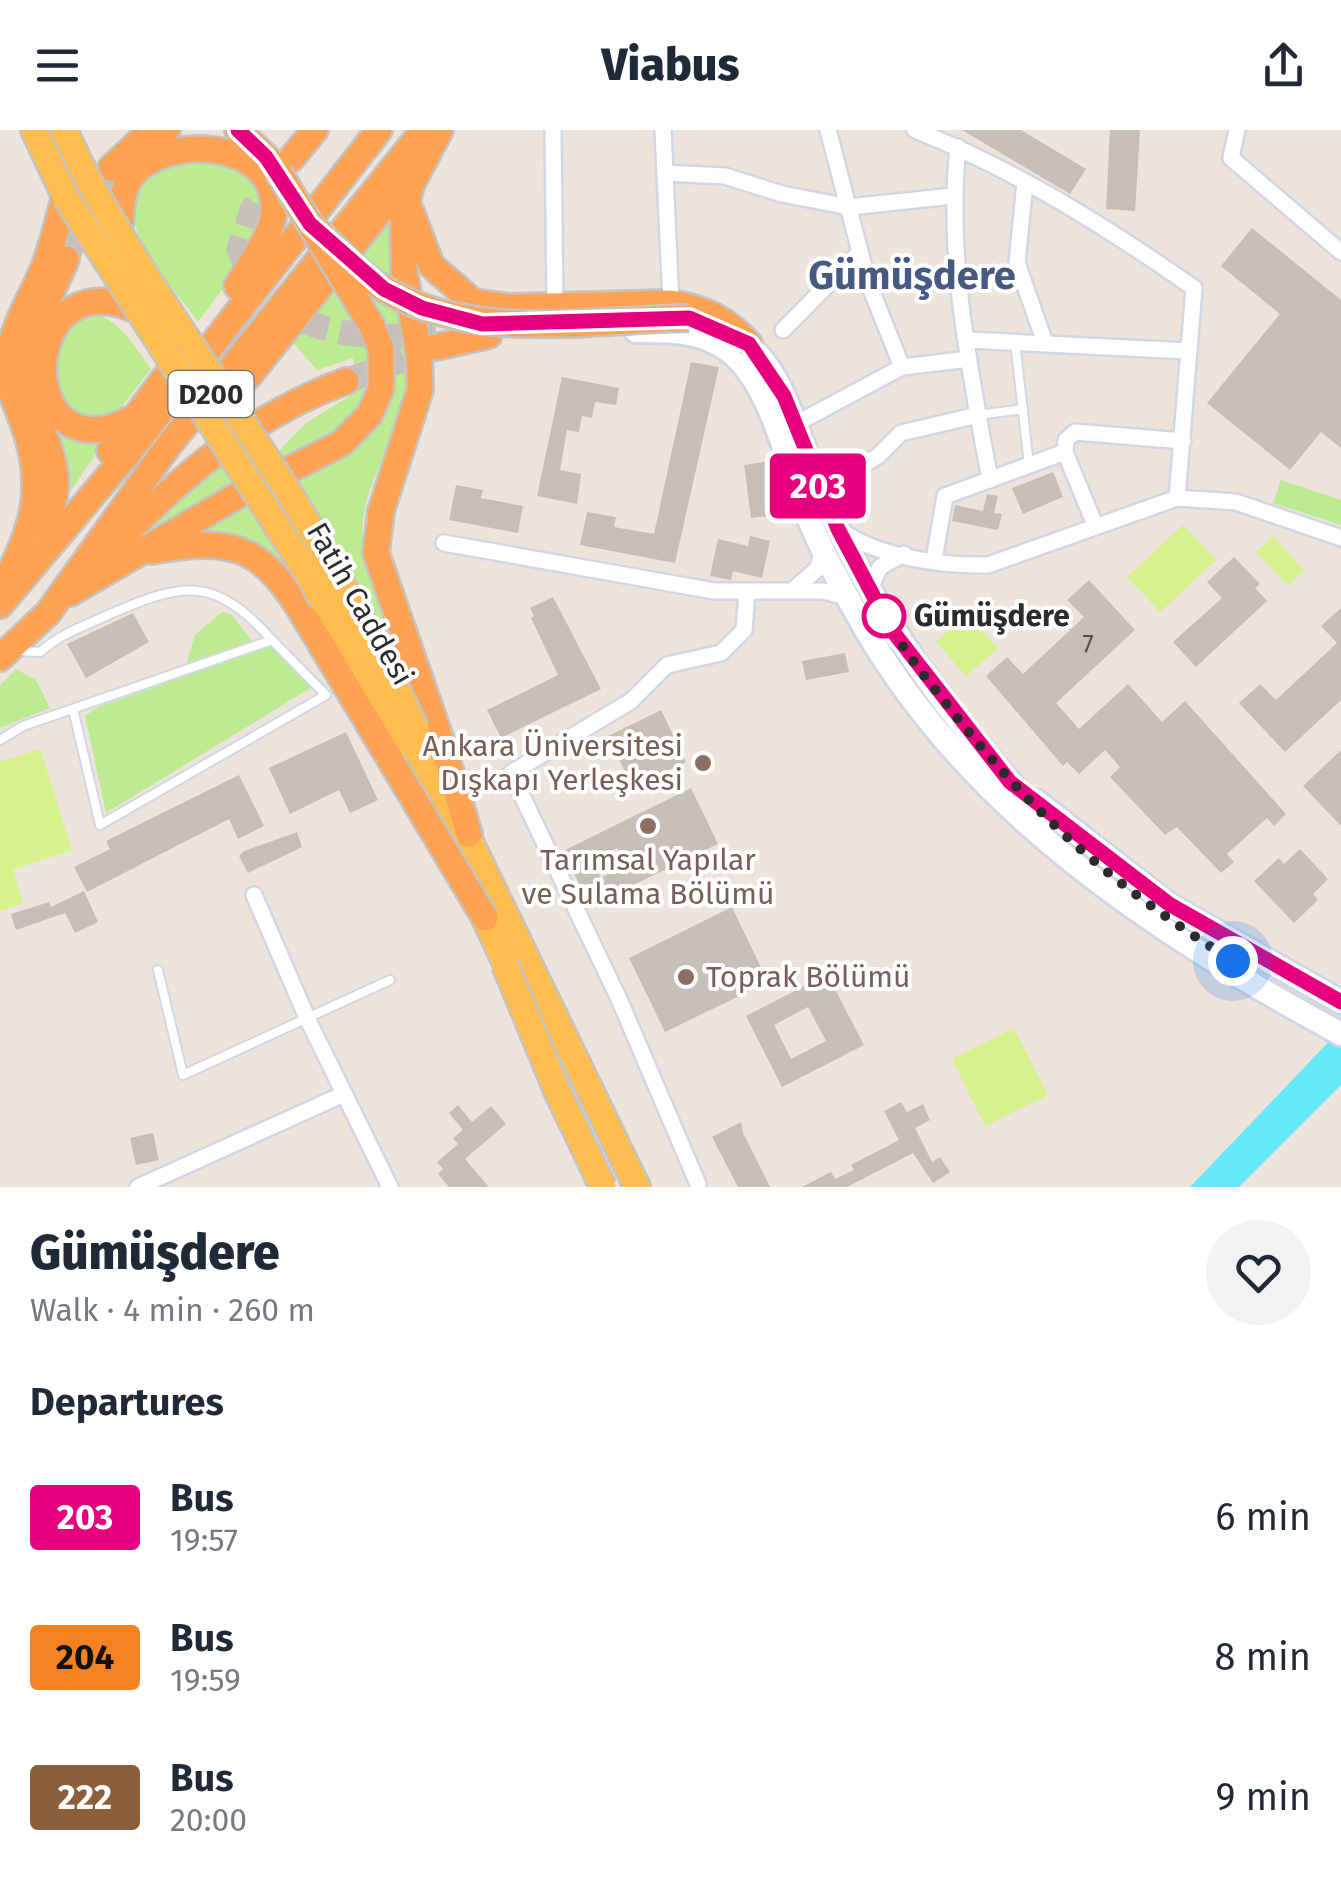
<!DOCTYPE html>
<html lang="en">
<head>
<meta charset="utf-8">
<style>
  :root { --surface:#fff; --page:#f2f2f3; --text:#1f2937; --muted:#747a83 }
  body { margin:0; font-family:"Fira Sans",sans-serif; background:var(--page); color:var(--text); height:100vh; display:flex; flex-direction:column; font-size:38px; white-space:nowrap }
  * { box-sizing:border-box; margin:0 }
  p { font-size:32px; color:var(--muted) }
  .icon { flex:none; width:55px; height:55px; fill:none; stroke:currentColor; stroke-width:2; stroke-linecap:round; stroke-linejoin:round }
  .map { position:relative; height:1057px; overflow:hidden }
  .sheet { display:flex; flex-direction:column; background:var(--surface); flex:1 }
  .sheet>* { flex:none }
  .badge { padding:0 20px; border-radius:8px; font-size:35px; line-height:65px }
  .you { position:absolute; width:50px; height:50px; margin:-25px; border:8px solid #fff; border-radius:50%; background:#1a73e8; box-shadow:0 0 0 15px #1a73e833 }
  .map>.badge { position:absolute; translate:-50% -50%; box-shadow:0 0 0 5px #fff }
  h2 { padding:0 30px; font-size:38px; line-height:90px }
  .round { display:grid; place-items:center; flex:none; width:105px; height:105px; border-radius:52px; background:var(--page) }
  .headline { display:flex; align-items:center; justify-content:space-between; height:170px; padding:0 30px }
  h1 { font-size:48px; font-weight:800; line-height:75px }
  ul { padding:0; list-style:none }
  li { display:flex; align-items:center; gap:30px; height:140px; padding:0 30px }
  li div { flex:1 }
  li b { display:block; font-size:38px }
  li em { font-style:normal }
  li .badge { min-width:110px; font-weight:700; text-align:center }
  header { display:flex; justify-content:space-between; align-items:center; height:130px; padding:0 30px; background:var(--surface); font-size:45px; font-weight:800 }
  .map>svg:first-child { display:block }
</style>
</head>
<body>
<header><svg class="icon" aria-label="menu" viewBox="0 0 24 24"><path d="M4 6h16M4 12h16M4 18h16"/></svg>Viabus<svg class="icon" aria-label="share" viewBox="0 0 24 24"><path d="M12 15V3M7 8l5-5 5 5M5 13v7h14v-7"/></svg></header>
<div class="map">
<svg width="1341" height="1057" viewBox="0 0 1341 1057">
  <rect width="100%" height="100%" fill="#eee4dc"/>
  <g fill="#bdeb92">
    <path d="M 217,27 C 229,35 247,42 256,54 C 282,93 220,161 198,192 C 175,159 122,108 135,65 C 138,56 147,46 153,38 Z"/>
    <path d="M 392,84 C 398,134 416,204 409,252 C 403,299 372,338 364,383 C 356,428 383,482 397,524 L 295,347 L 382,281 L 351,140 Z"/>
    <path d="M 338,157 C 348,174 368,199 371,219 C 382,284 334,305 285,332 L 279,321 L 306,293 L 358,261 L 353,228 L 317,240 L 293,212 Z"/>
    <path d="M 89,181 C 119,189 133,214 151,239 L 120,279 L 103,291 L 68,280 C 44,246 58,203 89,181 Z"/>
    <path d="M 61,305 L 84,314 L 103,313 L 66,368 L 68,342 Z"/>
    <path d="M 221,333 L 238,357 L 143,407 L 140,403 Z"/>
    <path d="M 1281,350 L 1341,370 L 1341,395 L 1273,373 Z"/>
    <path d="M 248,372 L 318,481 C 279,432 264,405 197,401 Z"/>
    <path d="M 222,482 L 231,484 L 252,511 L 186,535 L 195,505 Z"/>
    <path d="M 271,515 L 317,554 L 106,683 L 85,586 L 96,578 Z"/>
    <path d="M 16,539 L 36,550 L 50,578 L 0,598 L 0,555 Z"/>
  </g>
  <g fill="#d6f38d">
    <path d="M 1183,395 L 1216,430 L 1160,482 L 1127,447 Z"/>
    <path d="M 1273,406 L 1304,440 L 1288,455 L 1256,422 Z"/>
    <path d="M 967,483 L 998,518 L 966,546 L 936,512 Z"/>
    <path d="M 40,619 L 72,720 L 13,740 L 23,773 L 0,781 L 0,632 Z"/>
    <path d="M 1014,898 L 1048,965 L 985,996 L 952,929 Z"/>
  </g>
  <path fill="#64e9fb" d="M 1341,899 L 1341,955 L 1239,1057 L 1190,1057 Z"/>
  <g fill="#c6bfb7" fill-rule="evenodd">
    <path d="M 962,0 L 1021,0 L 1086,39 L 1070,64 Z"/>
    <path d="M 1110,0 L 1140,0 L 1135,81 L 1106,79 Z"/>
    <path d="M 1252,98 L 1341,170 L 1341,318 L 1321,302 L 1290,340 L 1207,273 L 1280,184 L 1221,136 Z"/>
    <path d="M 691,232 L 719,237 L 675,433 L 580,415 L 587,382 L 616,387 L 614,397 L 654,404 Z"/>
    <path d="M 562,247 L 619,258 L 616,275 L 595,272 L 592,288 L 582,286 L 579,302 L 567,300 L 560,340 L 581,344 L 577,374 L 537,366 Z"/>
    <path d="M 771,331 L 778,385 L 751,388 L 744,335 Z"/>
    <path d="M 1053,342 L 1063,367 L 1023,384 L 1012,358 Z"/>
    <path d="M 456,355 L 483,360 L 481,368 L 523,376 L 518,403 L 449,390 Z"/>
    <path d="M 987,364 L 998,366 L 994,383 L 1002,384 L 998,400 L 952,391 L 955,375 L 983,381 Z"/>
    <path d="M 750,406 L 770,411 L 762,448 L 733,441 L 731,450 L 710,446 L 718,409 L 748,416 Z"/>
    <path d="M 1234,427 L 1260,454 L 1255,458 L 1267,471 L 1196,537 L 1173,512 L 1222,468 L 1207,452 Z"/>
    <path d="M 1089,450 L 1135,500 L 1056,573 L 1079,599 L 1128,554 L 1162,592 L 1185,571 L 1286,684 L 1274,696 L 1267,688 L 1227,724 L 1234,732 L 1221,743 L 1177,697 L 1165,705 L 1110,647 L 1120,637 L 1105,620 L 1079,644 L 1067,632 L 1063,636 L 986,546 L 1007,527 L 1023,544 L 1084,487 L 1067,470 Z"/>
    <path d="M 553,467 L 601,559 L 501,608 L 487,580 L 558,545 L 531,488 L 534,486 L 530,478 Z"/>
    <path d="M 1341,478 L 1341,570 L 1285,622 L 1239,573 L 1260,554 L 1276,570 L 1337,513 L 1321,496 Z"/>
    <path d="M 133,483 L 149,512 L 86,548 L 67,514 Z"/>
    <path d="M 845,523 L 849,542 L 806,550 L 802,531 Z"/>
    <path d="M 661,580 L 686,632 L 633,658 L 608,606 Z"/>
    <path d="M 346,602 L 378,670 L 350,683 L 339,660 L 290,684 L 269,638 Z"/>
    <path d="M 1341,620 L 1341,696 L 1303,656 Z"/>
    <path d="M 239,645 L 264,696 L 238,709 L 229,689 L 87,762 L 74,737 L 110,719 L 106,711 Z"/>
    <path d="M 691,658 L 718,714 L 590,776 L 563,721 ZM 617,718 L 626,735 L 601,748 L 593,730 Z"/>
    <path d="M 297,702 L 302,717 L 248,743 L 239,726 L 244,721 Z"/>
    <path d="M 1300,719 L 1328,749 L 1313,764 L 1318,770 L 1294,793 L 1254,751 L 1279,728 L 1284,734 Z"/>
    <path d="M 84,761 L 98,792 L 75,803 L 65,783 L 16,800 L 11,784 L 49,772 L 51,777 Z"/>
    <path d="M 732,777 L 768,852 L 665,902 L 629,828 Z"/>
    <path d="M 827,844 L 864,915 L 782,957 L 746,886 ZM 808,877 L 826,911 L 791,929 L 774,895 Z"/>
    <path d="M 901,972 L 907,982 L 923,974 L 930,990 L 915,998 L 932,1032 L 940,1027 L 950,1042 L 933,1053 L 913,1023 L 847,1057 L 802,1057 L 831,1042 L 835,1049 L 854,1040 L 851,1035 L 899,1010 L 884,981 Z"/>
    <path d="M 458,975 L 472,992 L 491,976 L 506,994 L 465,1029 L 489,1057 L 449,1057 L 438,1044 L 443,1039 L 437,1032 L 458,1014 L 453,1008 L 463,1000 L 449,983 Z"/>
    <path d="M 741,992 L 743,1003 L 770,1057 L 738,1057 L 712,1007 Z"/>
    <path d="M 153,1003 L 159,1030 L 136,1035 L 130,1008 Z"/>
  </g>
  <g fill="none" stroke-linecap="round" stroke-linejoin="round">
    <g stroke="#c7bfb9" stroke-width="25" stroke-dasharray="25 12" stroke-linecap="butt">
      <path d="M 278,44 L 252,80 L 239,119 C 279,210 351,207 436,206"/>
      <path d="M 66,129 L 111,38"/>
      <path d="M 346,251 L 436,217"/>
    </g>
    <defs>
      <g id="service">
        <path d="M 1015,212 L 1029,335"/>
        <path d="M 978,285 L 1023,279"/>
        <path d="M 19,521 L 40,522 C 60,504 84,496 108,485 C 183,452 214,445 272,510"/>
        <path d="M 0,610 L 23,596 L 272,510 L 326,565 L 100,695 L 73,579"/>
        <path d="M 158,840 L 183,945 L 390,850"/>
      </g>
      <g id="minor">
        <path d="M 553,0 L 555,176"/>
        <path d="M 663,0 L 671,173"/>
        <path d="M 828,0 L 868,152 L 902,237"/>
        <path d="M 915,0 C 1016,40 1105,96 1194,158 L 1177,368"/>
        <path d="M 1237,0 L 1231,28 L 1341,122"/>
        <path d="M 958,17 C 946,127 970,241 990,350"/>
        <path d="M 665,43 L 725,46 L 782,64 L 849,77 L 953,66"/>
        <path d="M 1025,52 L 1017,133 L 1045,213"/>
        <path d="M 783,200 L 860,122"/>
        <path d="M 968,210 L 1188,221"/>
        <path d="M 803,290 L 902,237 L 969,229"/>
        <path d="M 828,357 L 878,326 L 901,303 L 978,285"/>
        <path d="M 1095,395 L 1065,322 L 1066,310 L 1075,302 L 1183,311"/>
        <path d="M 840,400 C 878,427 941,436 988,435 L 1177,368 L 1236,372 L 1341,408"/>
        <path d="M 444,413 L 714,461 L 823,461 L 847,467"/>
        <path d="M 934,430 L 945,366 L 1065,322"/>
        <path d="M 793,460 L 817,439 L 823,421"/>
        <path d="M 869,461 L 880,437 L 904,424"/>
        <path d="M 254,765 L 308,890 L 390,1057"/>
        <path d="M 698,1054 L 619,869 L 511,643 L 631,571 L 667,535 L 721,523 L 744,500 L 747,462"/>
        <path d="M 138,1057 L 344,964"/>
      </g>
      <g id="secondary">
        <path d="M 636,201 C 669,201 703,200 730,222 C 773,256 789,343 810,392 C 826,430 846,465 866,500 C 975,686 1157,804 1341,904"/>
        <path d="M 734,205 C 780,232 792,288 810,334 C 862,469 945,586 1045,690"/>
        <path d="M 1036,671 L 1169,775 L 1341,872"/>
      </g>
      <g id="primary">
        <path d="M 34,0 L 65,66"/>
        <path d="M 64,0 L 86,46"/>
        <path d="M 416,600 L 637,1057"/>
        <path d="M 399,612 L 445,701"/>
        <path d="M 476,769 L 514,851"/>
      </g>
      <g id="trunk">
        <path d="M 238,0 L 270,31"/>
        <path d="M 440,0 L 411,55 L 403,89 L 404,140 L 419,225 L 420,260 L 381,381 L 376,423 L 443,616 L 469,704"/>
        <path d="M 291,29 L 315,0"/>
        <path d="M 111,38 L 140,11 L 167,0"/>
        <path d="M 411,82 L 431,135 L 473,172 L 509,177 L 671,173 C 703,178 727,189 749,214"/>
        <path d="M 119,105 C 121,88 120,68 128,52 C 158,0 285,8 273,87 C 269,110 249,135 237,156"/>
        <path d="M 436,217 L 489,205"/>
        <path d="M 217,274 L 248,247 L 397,60"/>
        <path d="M 131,289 C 13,350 15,128 134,179"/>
        <path d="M 110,321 L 182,225"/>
        <path d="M 44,397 C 77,332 28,300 27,239 C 26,204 53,162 66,129"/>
        <path d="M 151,421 C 235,406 262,416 306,489"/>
        <path d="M 109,422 C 175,350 252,285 346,251"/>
        <path d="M 4,453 C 35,398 46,354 23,292 C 16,273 6,255 8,233 C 11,200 30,170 43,140 C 53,116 58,91 65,66"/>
        <path d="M 70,463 L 235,367 L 342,313 L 370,284 L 381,258"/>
        <path d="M 0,475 L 129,322 L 379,0"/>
        <path d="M 0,528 L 48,483 L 168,316 L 424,0"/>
      </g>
    </defs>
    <use href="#service" stroke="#d1d8e5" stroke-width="12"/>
    <use href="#minor" stroke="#d1d8e5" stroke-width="20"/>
    <use href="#secondary" stroke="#d1d8e5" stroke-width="28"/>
    <use href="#primary" stroke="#c4c4c4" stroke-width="30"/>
    <use href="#trunk" stroke="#c4c4c4" stroke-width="30"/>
    <use href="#service" stroke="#fff" stroke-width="8"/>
    <use href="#minor" stroke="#fff" stroke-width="15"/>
    <use href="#secondary" stroke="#fff" stroke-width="22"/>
    <use href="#primary" stroke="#ffbd50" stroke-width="25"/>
    <use href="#trunk" stroke="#ffa253" stroke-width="25"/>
    <defs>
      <g id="primary-bridge">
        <path d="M 86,46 C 148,157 223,259 291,366 C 338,441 378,520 416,600"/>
        <path d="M 65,66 L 310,447 L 399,612"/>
        <path d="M 505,835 L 558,963 L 603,1057"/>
      </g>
      <g id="trunk-bridge">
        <path d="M 279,43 L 372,196 L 381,219 L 381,258"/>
        <path d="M 311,95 C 334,116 358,144 386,160 C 474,212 591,190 689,188"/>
        <path d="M 306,489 L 485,788"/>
      </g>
    </defs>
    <use href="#primary-bridge" stroke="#c4c4c4" stroke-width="30" stroke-linecap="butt"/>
    <use href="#trunk-bridge" stroke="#c4c4c4" stroke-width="30" stroke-linecap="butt"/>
    <use href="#primary-bridge" stroke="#ffbd50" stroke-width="25"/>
    <use href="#trunk-bridge" stroke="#ffa253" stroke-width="25"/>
  </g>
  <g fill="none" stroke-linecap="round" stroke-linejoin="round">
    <defs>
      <path id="line" d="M 238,0 L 266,27 L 310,94 L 384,159 L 422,178 L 482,194 L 689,188 L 749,214 L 784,266 L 838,399 L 891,499 L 1010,652 L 1169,774 L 1341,872"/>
    </defs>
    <use href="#line" stroke="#fff" stroke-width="22"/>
    <use href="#line" stroke="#e6007e" stroke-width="15"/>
    <path stroke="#2b2b2b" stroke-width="10" stroke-dasharray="0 18" d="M 884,486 C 904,522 930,553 955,585 C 1041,693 1117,758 1233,831"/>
  </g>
  <circle fill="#fff" stroke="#e6007e" stroke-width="5" cx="884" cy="486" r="20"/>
  <g fill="#8d6e63" stroke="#fff" stroke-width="4">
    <circle cx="703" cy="633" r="10"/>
    <circle cx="648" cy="696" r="10"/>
    <circle cx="686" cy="847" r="10"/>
  </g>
  <g text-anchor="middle" stroke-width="8" stroke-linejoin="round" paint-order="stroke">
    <g font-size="25" fill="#52504e">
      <text x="1088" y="522">7</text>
    </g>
    <rect fill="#fff" stroke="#6b6b6b" stroke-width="2.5" x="168.5" y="241" width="85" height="46" rx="8"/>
    <g font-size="28" font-weight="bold" fill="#2b2b2b">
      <text x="211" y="274">D200</text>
    </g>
    <g font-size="30" fill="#2b2b2b" stroke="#fff">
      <text transform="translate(360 474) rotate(60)" y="10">Fatih Caddesi</text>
    </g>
    <g font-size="30" font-weight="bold" fill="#2b2b2b" stroke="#fff" text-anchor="start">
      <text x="914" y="496">Gümüşdere</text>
    </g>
    <g font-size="30" fill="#785e54" stroke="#fff" text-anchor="end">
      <text x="683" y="626">Ankara Üniversitesi<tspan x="683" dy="34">Dışkapı Yerleşkesi</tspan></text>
      <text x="648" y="740" text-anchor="middle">Tarımsal Yapılar<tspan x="648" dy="34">ve Sulama Bölümü</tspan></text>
      <text x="706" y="857" text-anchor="start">Toprak Bölümü</text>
    </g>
    <g font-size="40" font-weight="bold" fill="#465981" stroke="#fff">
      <text x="912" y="159">Gümüşdere</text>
    </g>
  </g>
</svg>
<div class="you" style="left:1233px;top:831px"></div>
<b class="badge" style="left:818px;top:356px;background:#e6007e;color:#fff">203</b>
</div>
<section class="sheet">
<div class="headline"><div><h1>Gümüşdere</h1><p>Walk · 4 min · 260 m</p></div><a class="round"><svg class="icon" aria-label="heart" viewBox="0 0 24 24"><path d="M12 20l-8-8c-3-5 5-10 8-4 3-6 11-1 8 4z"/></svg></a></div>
<h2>Departures</h2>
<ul>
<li><span class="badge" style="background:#e6007e;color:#fff">203</span><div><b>Bus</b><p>19:57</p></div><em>6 min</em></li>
<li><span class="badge" style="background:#f58220;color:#111">204</span><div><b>Bus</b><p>19:59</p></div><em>8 min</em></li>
<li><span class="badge" style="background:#8b5e3c;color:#fff">222</span><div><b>Bus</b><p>20:00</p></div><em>9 min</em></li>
</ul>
</section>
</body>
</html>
